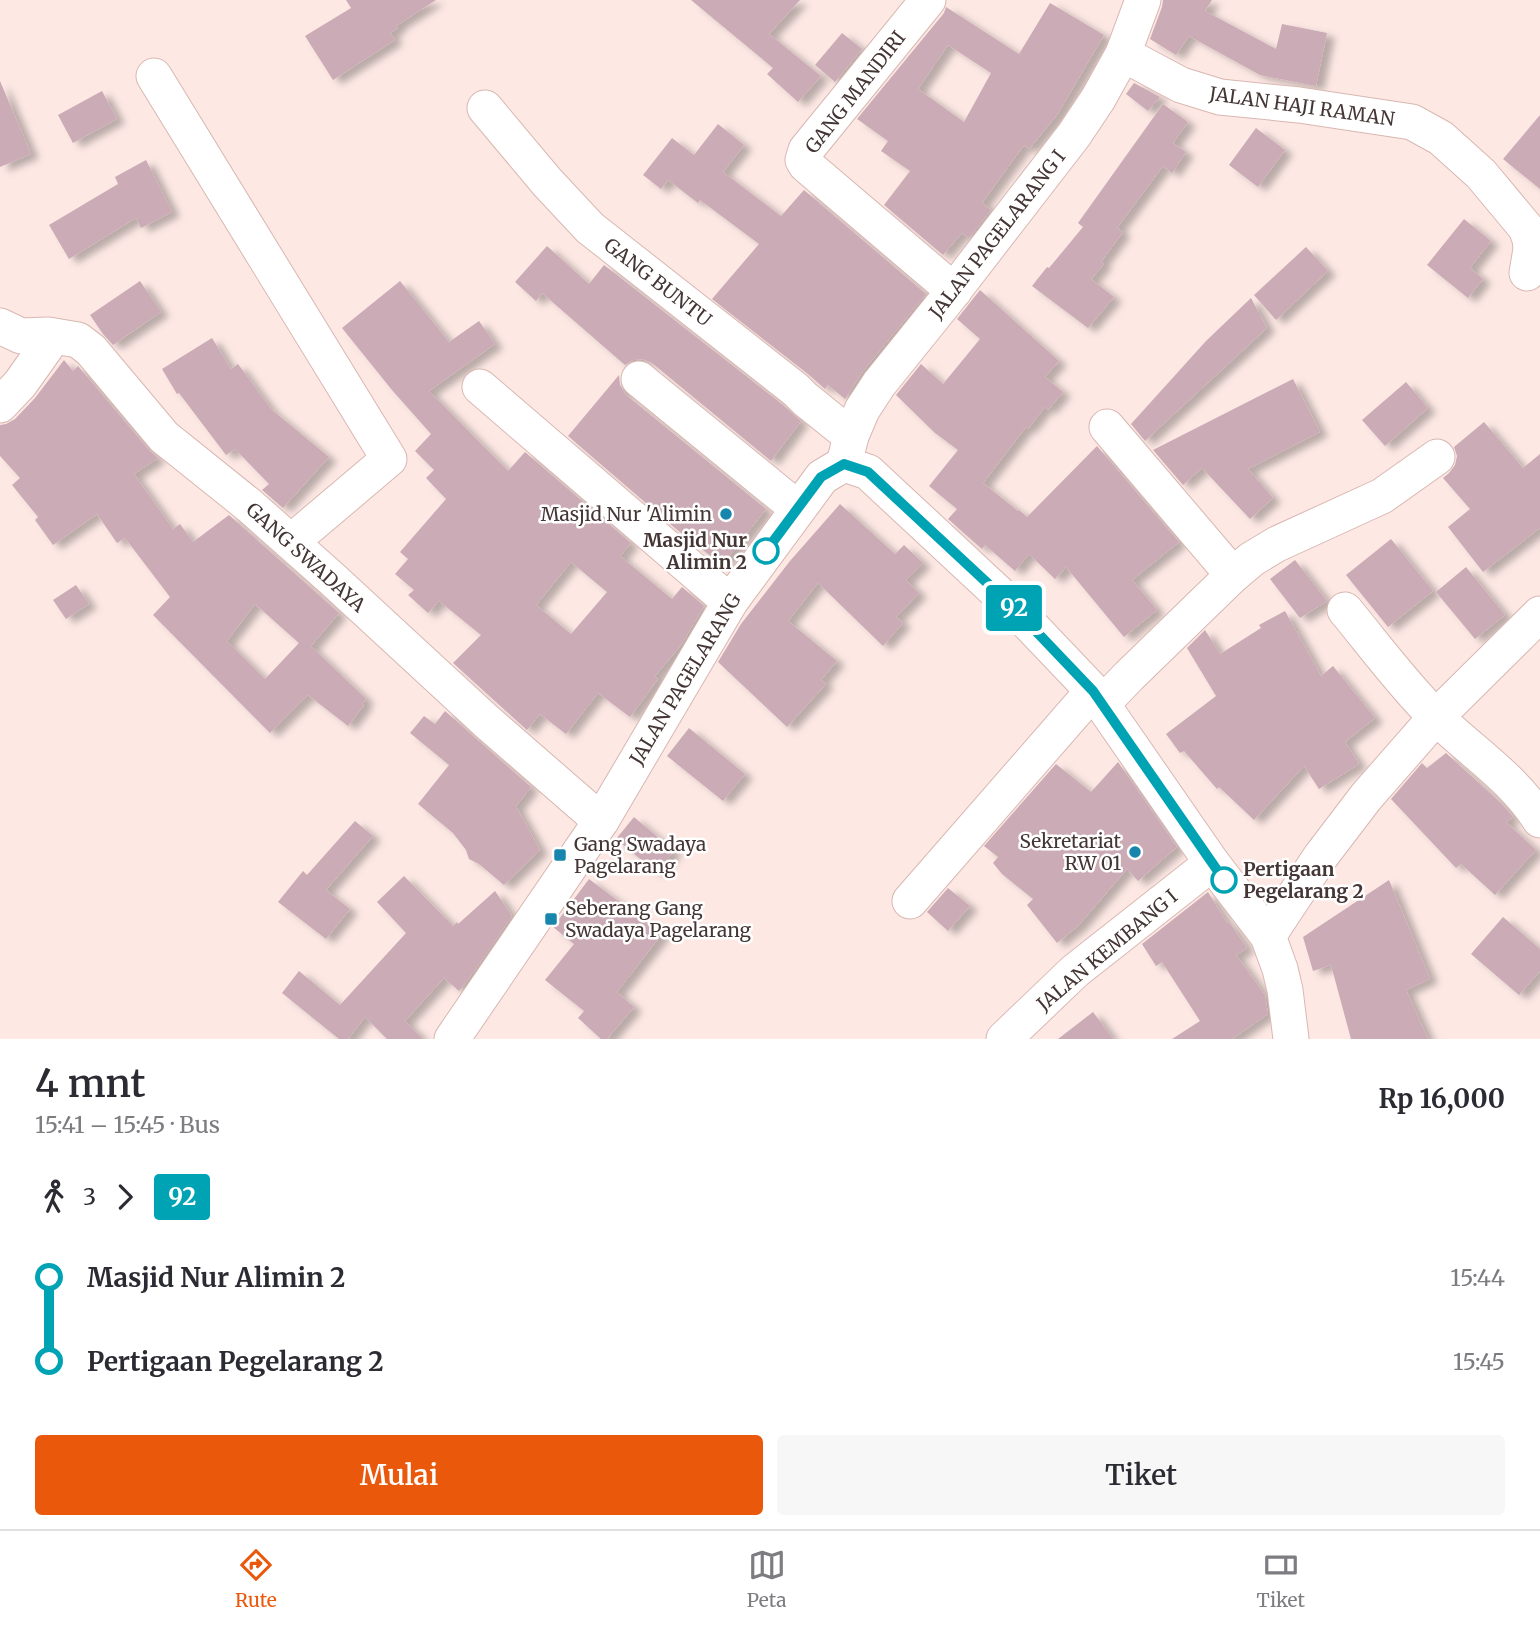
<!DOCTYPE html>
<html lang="id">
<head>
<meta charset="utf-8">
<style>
  :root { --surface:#fff; --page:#f7f7f7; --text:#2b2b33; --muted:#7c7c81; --line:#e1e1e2; --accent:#ea580c }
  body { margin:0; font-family:Merriweather,serif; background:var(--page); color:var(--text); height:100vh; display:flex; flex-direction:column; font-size:26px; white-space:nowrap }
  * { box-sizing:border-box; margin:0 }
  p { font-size:23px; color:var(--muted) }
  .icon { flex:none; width:38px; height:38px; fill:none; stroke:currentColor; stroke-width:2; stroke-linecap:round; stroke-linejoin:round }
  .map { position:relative; height:1039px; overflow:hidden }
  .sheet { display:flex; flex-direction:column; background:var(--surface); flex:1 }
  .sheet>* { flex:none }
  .badge { padding:0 14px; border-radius:5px; font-size:24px; line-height:46px }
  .map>.badge { position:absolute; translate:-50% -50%; box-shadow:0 0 0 4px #fff }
  .legs { display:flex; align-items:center; gap:10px; height:77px; padding:0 35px; font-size:23px }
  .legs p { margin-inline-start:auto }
  .head { display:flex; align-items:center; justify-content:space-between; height:119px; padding:0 35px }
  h1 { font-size:38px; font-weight:600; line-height:52px }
  .primary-button { display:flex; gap:14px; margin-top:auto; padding:14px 35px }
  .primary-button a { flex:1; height:80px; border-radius:7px; background:var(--accent); color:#fff; font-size:28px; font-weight:600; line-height:80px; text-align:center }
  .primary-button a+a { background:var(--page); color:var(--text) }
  ul { padding:0 35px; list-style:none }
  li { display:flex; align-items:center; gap:24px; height:84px; font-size:26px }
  li i { display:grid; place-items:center; width:10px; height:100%; margin:0 9px; background:currentColor }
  li i::after { content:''; width:18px; height:18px; margin:-9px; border:5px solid; border-radius:50%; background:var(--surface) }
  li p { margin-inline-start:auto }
  li:first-child i { background:linear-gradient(#0000 50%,currentColor 0) }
  li:last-child i { background:linear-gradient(currentColor 50%,#0000 0) }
  .menu { display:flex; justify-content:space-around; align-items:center; height:98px; border-top:2px solid var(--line); background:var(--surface); font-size:19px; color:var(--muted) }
  .menu a { display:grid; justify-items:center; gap:4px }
  .menu .current { color:var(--accent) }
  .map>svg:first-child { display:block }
</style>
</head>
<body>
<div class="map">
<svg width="1540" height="1039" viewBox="0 0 1540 1039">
  <defs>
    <filter id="shadow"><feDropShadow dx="8" dy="4.5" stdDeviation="3.5" flood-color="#0004"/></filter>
  </defs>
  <rect width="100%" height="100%" fill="#fde8e4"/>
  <g fill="#cbabb5" fill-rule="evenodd" filter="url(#shadow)">
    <path d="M 346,0 L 436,0 L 396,26 L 398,28 L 390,33 L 395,40 L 333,80 L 305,36 L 351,8 Z"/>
    <path d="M 691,0 L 800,0 L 769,34 L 821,76 L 798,102 L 767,74 L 773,68 Z"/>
    <path d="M 1163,0 L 1212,0 L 1205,11 L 1276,49 L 1282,24 L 1327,33 L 1316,86 L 1260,75 L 1189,36 L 1176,55 L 1150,39 L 1162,7 Z"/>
    <path d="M 1050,3 L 1104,35 L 1057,115 L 1029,149 L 1024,145 L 982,203 L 991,210 L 969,238 L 962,233 L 943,255 L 884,205 L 910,171 L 881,151 L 888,141 L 857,119 L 944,13 L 946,7 L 1019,54 ZM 948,45 L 991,73 L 964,122 L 918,89 Z"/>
    <path d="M 842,33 L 862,49 L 835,82 L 815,65 Z"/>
    <path d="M 0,81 L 31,154 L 0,167 Z"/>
    <path d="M 1134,83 L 1160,97 L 1148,111 L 1126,94 Z"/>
    <path d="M 102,91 L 117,119 L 73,143 L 58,115 Z"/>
    <path d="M 1163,104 L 1188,122 L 1173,143 L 1186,152 L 1172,173 L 1163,166 L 1117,228 L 1123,232 L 1101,262 L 1104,264 L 1091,279 L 1114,297 L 1088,328 L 1032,286 L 1047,267 L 1049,268 L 1083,227 L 1078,223 Z"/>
    <path d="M 1540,115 L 1540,189 L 1503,159 Z"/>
    <path d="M 718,124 L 744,145 L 723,172 L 781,216 L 804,190 L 926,294 L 863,371 L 845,399 L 828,385 L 825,389 L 808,374 L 712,299 L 759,244 L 700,200 L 698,203 L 668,180 L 661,189 L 643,175 L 672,138 L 694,155 Z"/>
    <path d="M 1256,128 L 1285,150 L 1258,187 L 1229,165 Z"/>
    <path d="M 146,160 L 172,212 L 141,228 L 136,218 L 69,259 L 49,225 L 118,184 L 115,177 Z"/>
    <path d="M 1464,219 L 1491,241 L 1470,268 L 1483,279 L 1468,298 L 1427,265 Z"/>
    <path d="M 547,246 L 589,284 L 604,265 L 783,405 L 801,421 L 771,461 L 652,363 L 642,359 L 633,360 L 625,365 L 542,293 L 536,301 L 515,282 Z"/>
    <path d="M 1306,247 L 1328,271 L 1276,320 L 1254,295 Z"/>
    <path d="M 140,281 L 161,312 L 113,345 L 103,334 L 90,315 Z"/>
    <path d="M 400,281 L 449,342 L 479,321 L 495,344 L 429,391 L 508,471 L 525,452 L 631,543 L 620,556 L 672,599 L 682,587 L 704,606 L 681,645 L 655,676 L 658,679 L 630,717 L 598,693 L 566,734 L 540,714 L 527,730 L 453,663 L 481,635 L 439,601 L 428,613 L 408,595 L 414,590 L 395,574 L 408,559 L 400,552 L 446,499 L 426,478 L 434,470 L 415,451 L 431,434 L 392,390 L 342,328 ZM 571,562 L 607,592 L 571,634 L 536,605 Z"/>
    <path d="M 980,290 L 1059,361 L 1045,377 L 1063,392 L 1048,410 L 1045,407 L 1028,429 L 1026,427 L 983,483 L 1018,511 L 1019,510 L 1027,517 L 1097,446 L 1179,542 L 1132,580 L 1157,610 L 1124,637 L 1066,567 L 1055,579 L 1029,554 L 1015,571 L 985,545 L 982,549 L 948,519 L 957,509 L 929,486 L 958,450 L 935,433 L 896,395 L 921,364 L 943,384 L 980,339 L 957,319 Z"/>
    <path d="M 1251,298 L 1267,328 L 1145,441 L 1131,424 L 1206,341 Z"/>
    <path d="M 212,338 L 231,369 L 238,364 L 271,409 L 329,457 L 283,508 L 262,490 L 269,484 L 235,449 L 226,455 L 179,393 L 177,394 L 162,369 Z"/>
    <path d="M 64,360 L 73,371 L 78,366 L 149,450 L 158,458 L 134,474 L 173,529 L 180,524 L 193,542 L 229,515 L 339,613 L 311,646 L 366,699 L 362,704 L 364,705 L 348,726 L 308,695 L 270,733 L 153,615 L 170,597 L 125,538 L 117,543 L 97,514 L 53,545 L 35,520 L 38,517 L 12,485 L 20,478 L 0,456 L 0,425 L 6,424 L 15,419 L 35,398 ZM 255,604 L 299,643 L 265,679 L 227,641 Z"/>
    <path d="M 619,375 L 620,385 L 626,395 L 766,509 L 722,565 L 675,528 L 568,436 Z"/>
    <path d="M 1293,379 L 1320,432 L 1248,469 L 1273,498 L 1250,519 L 1202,468 L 1183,485 L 1153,450 Z"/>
    <path d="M 1406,382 L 1428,408 L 1385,446 L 1362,420 Z"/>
    <path d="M 1484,422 L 1523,468 L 1540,454 L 1540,528 L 1483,572 L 1448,527 L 1470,509 L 1443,478 L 1449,473 L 1455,465 L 1457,456 L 1454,447 Z"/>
    <path d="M 840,504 L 895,554 L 904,545 L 923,563 L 906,580 L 919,593 L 896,617 L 903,623 L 883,646 L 818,583 L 788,621 L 837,661 L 821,680 L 826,684 L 787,727 L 718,662 L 741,624 L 790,561 Z"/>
    <path d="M 1391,539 L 1433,591 L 1388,627 L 1346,575 Z"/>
    <path d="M 1295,560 L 1327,601 L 1300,618 L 1270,579 Z"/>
    <path d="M 1466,567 L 1505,615 L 1475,639 L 1436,592 Z"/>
    <path d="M 76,585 L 89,604 L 66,619 L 53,600 Z"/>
    <path d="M 1285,611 L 1321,676 L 1333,666 L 1375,718 L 1345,742 L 1359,764 L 1319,789 L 1304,766 L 1254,820 L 1219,787 L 1217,789 L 1184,751 L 1180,753 L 1166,734 L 1216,696 L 1187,648 L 1205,630 L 1220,654 L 1261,628 L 1259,625 Z"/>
    <path d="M 445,711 L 531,787 L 516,806 L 540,850 L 504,885 L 479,864 L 469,859 L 466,850 L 453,833 L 418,804 L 449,765 L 410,733 L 424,716 L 435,724 Z"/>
    <path d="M 689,728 L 745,774 L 723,801 L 667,756 Z"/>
    <path d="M 1446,753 L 1502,804 L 1513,817 L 1506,822 L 1536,850 L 1495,895 L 1461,864 L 1456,868 L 1391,799 L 1422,763 L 1427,768 Z"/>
    <path d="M 1118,762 L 1177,847 L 1138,881 L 1127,869 L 1078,926 L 1057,943 L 1027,905 L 1033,899 L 1002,874 L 993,863 L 998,857 L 984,846 L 1056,764 L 1091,792 Z"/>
    <path d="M 634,817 L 674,851 L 656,872 L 616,839 Z"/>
    <path d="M 355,821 L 373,836 L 326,890 L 350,909 L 326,939 L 278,902 L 303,871 L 307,875 Z"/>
    <path d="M 404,876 L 453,926 L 457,922 L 458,924 L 495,891 L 512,916 L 470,977 L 459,991 L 444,978 L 405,1021 L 423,1039 L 387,1039 L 365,1017 L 348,1039 L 339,1039 L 282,993 L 299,971 L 340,1005 L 406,933 L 377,902 Z"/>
    <path d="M 589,879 L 662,934 L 617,992 L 634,1007 L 607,1039 L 601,1039 L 578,1018 L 584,1011 L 545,980 L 574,944 L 553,927 Z"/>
    <path d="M 1389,880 L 1430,979 L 1406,990 L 1428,1039 L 1351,1039 L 1331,965 L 1313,971 L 1303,937 Z"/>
    <path d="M 948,888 L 970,906 L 948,931 L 927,912 Z"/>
    <path d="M 1208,892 L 1227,923 L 1229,922 L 1247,948 L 1236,955 L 1265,995 L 1268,1014 L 1232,1039 L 1172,1039 L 1200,1021 L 1162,962 L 1156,966 L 1142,944 Z"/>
    <path d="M 1503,917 L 1540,949 L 1540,971 L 1519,995 L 1471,954 Z"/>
    <path d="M 1093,1012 L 1113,1039 L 1058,1039 Z"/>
  </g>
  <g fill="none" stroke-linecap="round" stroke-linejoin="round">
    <defs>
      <g id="minor">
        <path d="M 928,0 L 806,150 L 803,160 L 806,165 L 954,291"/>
        <path d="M 1123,54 L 1181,85 L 1220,97 L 1299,105 L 1412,122 L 1441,138 L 1481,174 L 1526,228 L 1530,239 L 1531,249 L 1527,273"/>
        <path d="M 154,76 L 389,459 L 291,542"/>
        <path d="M 485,108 L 547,182 L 590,228 L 796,390 L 805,399 L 851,436"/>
        <path d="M 0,326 L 21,336 L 48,335 L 78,340 L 91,350 L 164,437 L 250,506 L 330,577 L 486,721 L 601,821"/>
        <path d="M 639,379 L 797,508"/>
        <path d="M 480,387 L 730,602"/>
        <path d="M 0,405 L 20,384 L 54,336"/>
        <path d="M 1107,427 L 1233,575"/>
        <path d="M 844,464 L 868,472 L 1012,606 L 1093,691 L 1212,863 L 1268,936 L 1280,969 L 1285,990 L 1291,1039"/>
        <path d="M 844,464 L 851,436 L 862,410 L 879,384 L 945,302 L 1074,135 L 1098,99 L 1123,54 L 1143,0"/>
        <path d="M 1345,610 C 1374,645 1401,682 1433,714 C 1469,750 1512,776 1540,820"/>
        <path d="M 1102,704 L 1129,676 L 1233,575 L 1252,559 L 1277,544 L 1382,496 L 1437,457"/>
        <path d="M 910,901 L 1093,691"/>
        <path d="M 1268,936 L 1321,856 L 1366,797 L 1436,717 L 1540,614"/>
        <path d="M 452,1039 L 601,821 L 730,602 L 822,477 L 844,464"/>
        <path d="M 1004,1039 L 1075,971 L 1212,863"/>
      </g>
    </defs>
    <use href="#minor" stroke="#d9b7b1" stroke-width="37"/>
    <use href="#minor" stroke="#fff" stroke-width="35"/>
  </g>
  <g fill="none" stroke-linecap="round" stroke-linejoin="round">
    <defs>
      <path id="line-1" d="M 766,551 L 821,477 L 844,464 L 868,472 L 1012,606 L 1093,691 L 1224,880"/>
    </defs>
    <use href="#line-1" stroke="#fff" stroke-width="16"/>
    <use href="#line-1" stroke="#00a3b4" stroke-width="10"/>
  </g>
  <g fill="#1785ac" stroke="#fff" stroke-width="2.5">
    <circle cx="726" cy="514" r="7"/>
    <circle cx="1135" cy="852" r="7"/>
    <rect x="553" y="848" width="14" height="14" rx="3.5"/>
    <rect x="544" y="912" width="14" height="14" rx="3.5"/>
  </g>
  <g fill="#fff" stroke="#00a3b4" stroke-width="3.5">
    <circle cx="766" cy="551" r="12"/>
    <circle cx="1224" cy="880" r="12"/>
  </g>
  <g text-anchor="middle" stroke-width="5" stroke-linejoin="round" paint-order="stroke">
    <g font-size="19" fill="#443634" stroke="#fff">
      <text transform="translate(855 92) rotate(-52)" y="7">GANG MANDIRI</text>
      <text transform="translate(1302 106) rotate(8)" y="7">JALAN HAJI RAMAN</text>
      <text transform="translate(997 234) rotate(-52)" y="7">JALAN PAGELARANG I</text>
      <text transform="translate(658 282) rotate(38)" y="7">GANG BUNTU</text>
      <text transform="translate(306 557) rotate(42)" y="7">GANG SWADAYA</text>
      <text transform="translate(685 679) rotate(-59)" y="7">JALAN PAGELARANG</text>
      <text transform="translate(1107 950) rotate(-40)" y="7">JALAN KEMBANG I</text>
    </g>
    <g font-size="19" fill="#443634" stroke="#fff" text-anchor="end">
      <text x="712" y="521">Masjid Nur 'Alimin</text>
      <text x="1121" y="848">Sekretariat<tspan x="1121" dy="22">RW 01</tspan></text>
      <text x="574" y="851" text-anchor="start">Gang Swadaya<tspan x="574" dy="22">Pagelarang</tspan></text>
      <text x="565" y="915" text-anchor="start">Seberang Gang<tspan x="565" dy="22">Swadaya Pagelarang</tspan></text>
    </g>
    <g font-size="19" font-weight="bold" fill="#443634" stroke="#fff" text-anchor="end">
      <text x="747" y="547">Masjid Nur<tspan x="747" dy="22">Alimin 2</tspan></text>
      <text x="1243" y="876" text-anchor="start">Pertigaan<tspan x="1243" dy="22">Pegelarang 2</tspan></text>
    </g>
  </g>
</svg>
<b class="badge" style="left:1014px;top:608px;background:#00a3b4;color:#fff">92</b>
</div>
<section class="sheet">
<div class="head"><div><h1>4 mnt</h1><p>15:41 – 15:45 · Bus</p></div><b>Rp 16,000</b></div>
<div class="legs"><svg class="icon" aria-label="walk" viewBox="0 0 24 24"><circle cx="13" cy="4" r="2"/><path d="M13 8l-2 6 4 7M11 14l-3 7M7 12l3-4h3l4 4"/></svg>3<svg class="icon" aria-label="forward" viewBox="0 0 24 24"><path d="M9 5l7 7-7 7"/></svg><b class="badge" style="background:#00a3b4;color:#fff">92</b></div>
<ul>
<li><i style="color:#00a3b4"></i><b>Masjid Nur Alimin 2</b><p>15:44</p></li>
<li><i style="color:#00a3b4"></i><b>Pertigaan Pegelarang 2</b><p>15:45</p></li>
</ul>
<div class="primary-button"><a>Mulai</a><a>Tiket</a></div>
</section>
<nav class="menu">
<a class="current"><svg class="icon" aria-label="directions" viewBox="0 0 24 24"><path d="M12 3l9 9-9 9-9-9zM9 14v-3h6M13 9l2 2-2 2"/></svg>Rute</a>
<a><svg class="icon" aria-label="map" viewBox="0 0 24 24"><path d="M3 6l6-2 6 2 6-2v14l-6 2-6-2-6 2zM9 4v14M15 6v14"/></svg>Peta</a>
<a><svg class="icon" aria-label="tickets" viewBox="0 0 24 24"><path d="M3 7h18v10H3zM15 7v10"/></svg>Tiket</a>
</nav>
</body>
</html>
